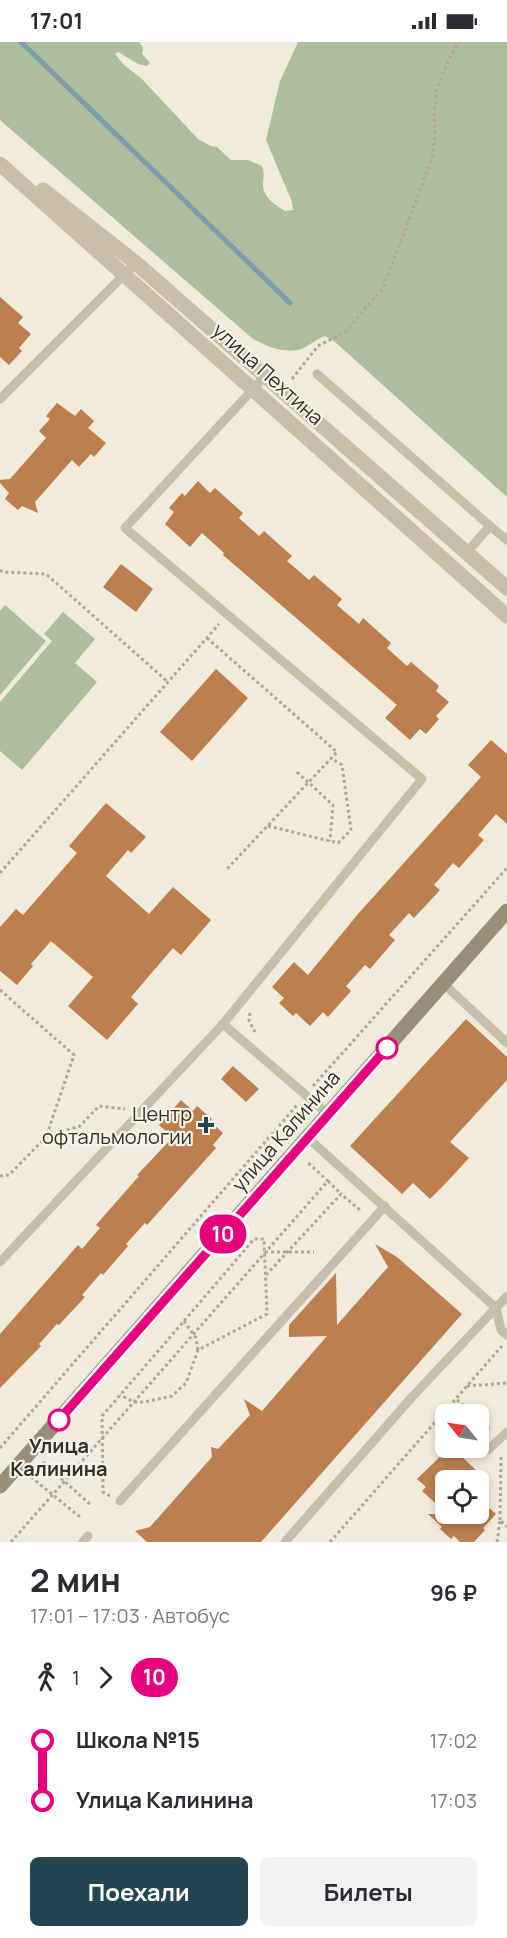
<!DOCTYPE html>
<html lang="ru">
<head>
<meta charset="utf-8">
<style>
  :root { --surface:#fff; --page:#f2f2f3; --text:#2b2b33; --muted:#7c7c81; --accent:#214553 }
  body { margin:0; font-family:Manrope,sans-serif; background:var(--page); color:var(--text); height:100vh; display:flex; flex-direction:column; font-size:22px; white-space:nowrap }
  * { box-sizing:border-box; margin:0 }
  p { font-size:20px; color:var(--muted) }
  .icon { flex:none; width:33px; height:33px; fill:none; stroke:currentColor; stroke-width:2; stroke-linecap:round; stroke-linejoin:round }
  .map { position:relative; height:1500px; overflow:hidden }
  .details { display:flex; flex-direction:column; background:var(--surface); flex:1 }
  .details>* { flex:none }
  .badge { padding:0 12px; border-radius:20px; font-size:21px; line-height:39px }
  .needle { width:39px; rotate:300deg }
  .tools { position:absolute; left:435px; top:1362px; display:grid; gap:12px }
  .tools a { display:grid; place-items:center; width:54px; height:54px; border-radius:9px; background:var(--surface); box-shadow:0 3px 9px #0003; font-size:30px }
  .map>.badge { position:absolute; translate:-50% -50%; box-shadow:0 0 0 3px #fff }
  .legs { display:flex; align-items:center; gap:9px; height:66px; padding:0 30px; font-size:20px }
  .legs p { margin-inline-start:auto }
  .headline { display:flex; align-items:center; justify-content:space-between; height:102px; padding:0 30px }
  h1 { font-size:33px; font-weight:700; line-height:45px }
  .button { display:flex; gap:12px; margin-top:auto; padding:12px 30px }
  .button a { flex:1; height:69px; border-radius:9px; background:var(--accent); color:#fff; font-size:24px; font-weight:700; line-height:69px; text-align:center }
  .button a+a { background:var(--page); color:var(--text) }
  ul { padding:0 30px; list-style:none }
  li { display:flex; align-items:center; gap:21px; height:60px; font-size:22px }
  li i { display:grid; place-items:center; width:9px; height:100%; margin:0 8px; background:currentColor }
  li i::after { content:''; width:15px; height:15px; margin:-8px; border:4px solid; border-radius:50%; background:var(--surface) }
  li p { margin-inline-start:auto }
  li:first-child i { background:linear-gradient(#0000 50%,currentColor 0) }
  li:last-child i { background:linear-gradient(currentColor 50%,#0000 0) }
  .status { display:flex; justify-content:space-between; align-items:center; height:42px; padding:0 30px; background:var(--surface); direction:ltr }
  .status svg { height:16px; fill:currentColor }
  .map>svg:first-child { display:block }
</style>
</head>
<body>
<div class="status"><b>17:01</b><svg viewBox="0 0 49 12"><path d="M0 12V9h3v3zM5 12V6h3v6zM10 12V3h3v9zM15 12V0h3v12zM26 1h20v11H26zM47 4h2v5h-2z"/></svg></div>
<div class="map">
<svg width="507" height="1500" viewBox="0 0 507 1500">
  <rect width="100%" height="100%" fill="#f0ebdc"/>
  <g fill="#acbe9d">
    <path d="M 0,0 L 139,0 L 143,5 L 142,12 L 150,21 L 146,24 L 138,22 L 118,10 L 115,12 L 124,23 L 142,37 L 198,97 L 211,104 L 217,105 L 231,118 L 248,118 L 262,124 C 265,131 263,136 263,143 C 263,156 276,163 285,169 L 293,168 L 292,160 L 266,98 L 280,39 L 298,0 L 507,0 L 507,455 L 334,299 L 325,294 C 317,297 311,302 304,306 C 288,313 267,305 253,297 L 0,78 Z"/>
    <path d="M 5,563 L 46,599 L 0,653 L 0,569 Z"/>
    <path d="M 63,570 L 95,597 L 75,621 L 97,640 L 22,728 L 0,709 L 0,660 L 52,599 L 44,592 Z"/>
  </g>
  <g fill="none" stroke-linecap="round" stroke-linejoin="round">
    <path stroke="#7d9fab" stroke-width="5" d="M 21,0 L 290,261"/>
  </g>
  <g fill="#bc7f4d">
    <path d="M 0,255 L 23,275 L 18,281 L 31,292 L 19,306 L 22,309 L 9,323 L 0,315 Z"/>
    <path d="M 57,361 L 75,374 L 81,367 L 94,379 L 88,386 L 106,401 L 94,415 L 91,412 L 79,425 L 72,418 L 35,460 L 38,471 L 22,464 L 18,468 L 5,457 L 9,451 L 0,441 L 0,438 L 10,437 L 46,396 L 39,389 L 50,377 L 46,374 Z"/>
    <path d="M 198,439 L 210,451 L 215,446 L 243,471 L 239,476 L 259,494 L 264,489 L 292,514 L 287,519 L 309,538 L 314,533 L 342,557 L 337,563 L 359,582 L 363,576 L 391,601 L 387,606 L 407,624 L 411,620 L 439,644 L 436,649 L 449,660 L 436,674 L 439,677 L 426,692 L 420,687 L 410,698 L 385,676 L 397,663 L 223,513 L 224,511 L 202,491 L 190,505 L 165,482 L 174,470 L 169,466 L 182,451 L 185,454 Z"/>
    <path d="M 121,522 L 153,547 L 136,570 L 103,545 Z"/>
    <path d="M 216,627 L 248,656 L 192,719 L 160,690 Z"/>
    <path d="M 491,698 L 507,712 L 507,782 L 496,772 L 478,793 L 484,798 L 459,826 L 453,821 L 434,843 L 440,848 L 414,876 L 409,871 L 389,893 L 395,898 L 370,927 L 365,923 L 346,944 L 351,949 L 328,975 L 323,970 L 310,984 L 296,971 L 293,974 L 279,961 L 284,956 L 272,945 L 294,920 L 308,933 L 358,872 L 481,735 L 468,723 Z"/>
    <path d="M 106,761 L 146,795 L 131,811 L 128,808 L 106,834 L 149,872 L 173,845 L 211,878 L 181,913 L 173,906 L 131,955 L 138,962 L 107,998 L 68,964 L 93,935 L 51,899 L 31,922 L 33,924 L 17,943 L 0,929 L 0,885 L 16,867 L 23,873 L 77,811 L 69,804 Z"/>
    <path d="M 466,977 L 507,1015 L 507,1038 L 450,1100 L 469,1116 L 445,1142 L 430,1157 L 413,1141 L 402,1152 L 350,1104 Z"/>
    <path d="M 233,1024 L 259,1047 L 246,1060 L 221,1037 Z"/>
    <path d="M 181,1058 L 193,1069 L 197,1064 L 212,1077 L 210,1079 L 223,1091 L 213,1103 L 216,1106 L 147,1183 L 145,1181 L 126,1202 L 128,1204 L 103,1233 L 101,1231 L 82,1253 L 85,1255 L 59,1283 L 57,1282 L 39,1302 L 41,1304 L 0,1346 L 0,1292 L 78,1203 L 82,1207 L 100,1186 L 96,1183 L 139,1134 L 137,1133 L 173,1095 L 159,1083 Z"/>
    <path d="M 375,1202 L 397,1215 L 462,1272 L 261,1500 L 147,1500 L 135,1489 L 150,1485 L 212,1415 L 211,1405 L 218,1407 L 250,1373 L 244,1357 L 262,1369 L 327,1294 L 289,1295 L 289,1283 L 336,1231 L 337,1283 L 388,1225 Z"/>
    <path d="M 448,1407 L 458,1416 L 460,1413 L 478,1430 L 470,1438 L 446,1438 L 446,1471 L 422,1449 L 426,1445 L 417,1437 Z"/>
    <path d="M 478,1456 L 496,1472 L 483,1486 L 485,1488 L 474,1500 L 460,1500 L 454,1494 L 451,1497 L 440,1487 L 442,1485 L 428,1472 L 478,1472 Z"/>
  </g>
  <g fill="none" stroke-linecap="round" stroke-linejoin="round">
    <g stroke="#b3a793" stroke-width="3" stroke-dasharray="3 3" stroke-linecap="butt">
      <path d="M 292,337 L 318,304 L 345,290 L 383,246 L 432,117 L 435,94 L 434,71 L 437,47 L 449,17 L 459,0"/>
      <path d="M 0,528 L 3,530 L 46,532 L 168,640"/>
      <path d="M 207,596 L 337,710 L 226,828"/>
      <path d="M 297,730 L 333,763 L 330,799"/>
      <path d="M 268,784 L 338,801 L 351,788 L 342,723 L 331,716"/>
      <path d="M 0,831 L 219,582"/>
      <path d="M 0,948 L 74,1013 L 46,1095"/>
      <path d="M 250,971 L 249,979 L 255,990"/>
      <path d="M 313,1044 L 507,826"/>
      <path d="M 274,1089 L 285,1099"/>
      <path d="M 0,1134 L 9,1133 L 46,1095 L 80,1084 L 99,1064 L 125,1067"/>
      <path d="M 328,1139 L 341,1152"/>
      <path d="M 265,1210 L 314,1210"/>
      <path d="M 266,1233 L 341,1152 L 360,1168"/>
      <path d="M 184,1279 L 196,1296 L 198,1308"/>
      <path d="M 467,1344 L 507,1341"/>
      <path d="M 457,1358 L 473,1372"/>
      <path d="M 478,1377 L 491,1388"/>
      <path d="M 0,1406 L 297,1063"/>
      <path d="M 43,1420 L 92,1464"/>
      <path d="M 31,1435 L 80,1475"/>
      <path d="M 110,1454 L 103,1450 L 102,1374 C 153,1315 204,1256 254,1197 L 264,1197 L 267,1272 L 198,1308 L 186,1341 L 172,1354 L 144,1360 L 134,1360 L 120,1353"/>
      <path d="M 500,1478 L 501,1414"/>
      <path d="M 11,1500 L 328,1139 L 307,1120"/>
      <path d="M 330,1500 L 502,1304"/>
      <path d="M 497,1500 L 500,1478 L 507,1485"/>
    </g>
    <g stroke="#c7bda9" stroke-width="9">
      <path d="M 317,332 L 490,484 L 466,511"/>
      <path d="M 0,357 L 136,221"/>
      <path d="M 490,484 L 507,498"/>
      <path d="M 444,942 L 507,1001"/>
      <path d="M 223,982 L 328,1072"/>
      <path d="M 308,1096 L 496,1266 L 501,1288 L 507,1293"/>
      <path d="M 0,1220 L 223,982 L 422,737 L 125,486 L 265,334"/>
      <path d="M 488,1408 L 507,1390"/>
      <path d="M 120,1459 L 385,1164"/>
      <path d="M 83,1500 L 88,1494"/>
      <path d="M 285,1500 L 412,1355 L 507,1254"/>
    </g>
    <g stroke="#c7bda9" stroke-width="15">
      <path d="M 0,122 L 507,574"/>
      <path d="M 43,148 L 136,221 L 507,546"/>
    </g>
    <path stroke="#9a8d7a" stroke-width="15" d="M 0,1444 L 507,869"/>
  </g>
  <g fill="none" stroke-linecap="round" stroke-linejoin="round">
    <defs>
      <path id="line-1" d="M 59,1378 L 387,1006"/>
    </defs>
    <use href="#line-1" stroke="#fff" stroke-width="14"/>
    <use href="#line-1" stroke="#e6007e" stroke-width="9"/>
  </g>
  <g fill="#fff" stroke="#e6007e" stroke-width="3">
    <circle cx="387" cy="1006" r="10"/>
    <circle cx="59" cy="1378" r="10"/>
  </g>
  <path fill="#214553" stroke="#f8f4e8" stroke-width="2" d="M203 1074h6v6h6v6h-6v6h-6v-6h-6v-6h6z"/>
  <g text-anchor="middle" stroke-width="4.5" stroke-linejoin="round" paint-order="stroke">
    <g font-size="20" fill="#342f28" stroke="#f8f4e8">
      <text transform="translate(268 332) rotate(42)" y="7">улица Пехтина</text>
      <text transform="translate(286 1089) rotate(-49)" y="7">улица Калинина</text>
    </g>
    <g font-size="20" fill="#342f28" stroke="#f8f4e8" text-anchor="end">
      <text x="192" y="1079">Центр<tspan x="192" dy="23">офтальмологии</tspan></text>
    </g>
    <g font-size="20" font-weight="bold" fill="#342f28" stroke="#f8f4e8">
      <text x="59" y="1411">Улица<tspan x="59" dy="23">Калинина</tspan></text>
    </g>
  </g>
</svg>
<div class="tools">
<a><svg class="needle" viewBox="-14 -14 28 28"><path d="M0-13l5 13h-10z" fill="#e53935"/><path d="M0 13l5-13h-10z" fill="#7c7c81"/></svg></a>
<a><svg class="icon" aria-label="locate" viewBox="0 0 24 24"><circle cx="12" cy="12" r="6"/><path d="M12 2v4M12 18v4M2 12h4M18 12h4"/></svg></a>
</div>
<b class="badge" style="left:223px;top:1192px;background:#e6007e;color:#fff">10</b>
</div>
<section class="details">
<div class="headline"><div><h1>2 мин</h1><p>17:01 – 17:03 · Автобус</p></div><b>96 ₽</b></div>
<div class="legs"><svg class="icon" aria-label="walk" viewBox="0 0 24 24"><circle cx="13" cy="4" r="2"/><path d="M13 8l-2 6 4 7M11 14l-3 7M7 12l3-4h3l4 4"/></svg>1<svg class="icon" aria-label="forward" viewBox="0 0 24 24"><path d="M9 5l7 7-7 7"/></svg><b class="badge" style="background:#e6007e;color:#fff">10</b></div>
<ul>
<li><i style="color:#e6007e"></i><b>Школа №15</b><p>17:02</p></li>
<li><i style="color:#e6007e"></i><b>Улица Калинина</b><p>17:03</p></li>
</ul>
<div class="button"><a>Поехали</a><a>Билеты</a></div>
</section>
</body>
</html>
